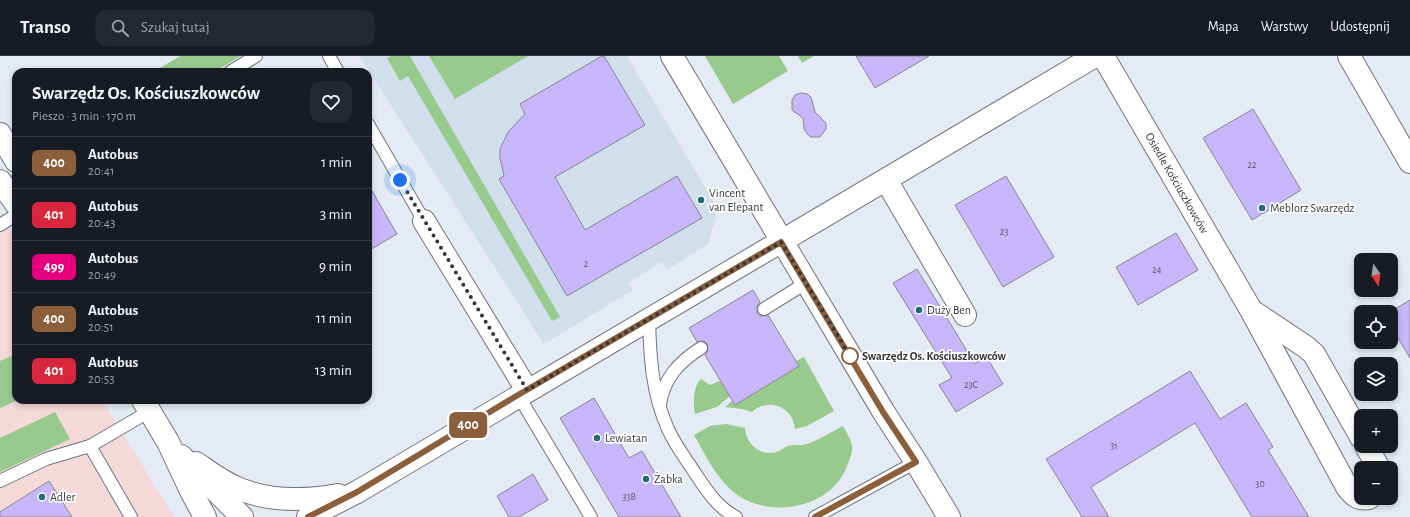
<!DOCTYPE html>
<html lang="pl">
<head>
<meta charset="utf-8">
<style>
  :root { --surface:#171b24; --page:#242831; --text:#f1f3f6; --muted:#9ea1a6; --line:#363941 }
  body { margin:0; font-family:"Alegreya Sans",sans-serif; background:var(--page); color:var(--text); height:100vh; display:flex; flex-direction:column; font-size:15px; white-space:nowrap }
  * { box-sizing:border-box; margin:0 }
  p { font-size:13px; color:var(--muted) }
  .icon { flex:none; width:22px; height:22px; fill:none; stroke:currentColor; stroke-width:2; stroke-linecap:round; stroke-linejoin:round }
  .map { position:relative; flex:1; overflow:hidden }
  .sheet { position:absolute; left:12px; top:12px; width:360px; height:336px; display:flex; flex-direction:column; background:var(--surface); border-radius:12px; box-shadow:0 2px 6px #0003 }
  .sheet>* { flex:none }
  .badge { padding:0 8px; border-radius:6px; font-size:14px; line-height:26px }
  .needle { width:26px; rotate:167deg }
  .tools { position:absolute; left:1354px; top:197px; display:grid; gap:8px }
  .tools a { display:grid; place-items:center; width:44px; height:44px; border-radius:8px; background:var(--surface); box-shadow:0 2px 6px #0003; font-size:20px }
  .you { position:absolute; width:20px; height:20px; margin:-10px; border:3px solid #fff; border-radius:50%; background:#1a73e8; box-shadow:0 0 0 6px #1a73e833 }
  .map>.badge { position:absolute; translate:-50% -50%; box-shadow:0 0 0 2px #fff }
  .round { display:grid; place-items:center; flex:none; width:42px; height:42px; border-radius:12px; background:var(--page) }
  .head { display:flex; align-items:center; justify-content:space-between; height:68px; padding:0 20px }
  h1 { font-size:19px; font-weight:700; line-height:30px }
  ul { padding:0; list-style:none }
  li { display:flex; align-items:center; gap:12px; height:52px; padding:0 20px; border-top:1px solid var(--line) }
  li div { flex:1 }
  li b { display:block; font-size:15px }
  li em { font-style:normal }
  li .badge { min-width:44px; font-weight:700; text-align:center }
  header { display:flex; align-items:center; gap:24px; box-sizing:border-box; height:56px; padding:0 20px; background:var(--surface); border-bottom:1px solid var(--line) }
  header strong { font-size:19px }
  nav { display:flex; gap:22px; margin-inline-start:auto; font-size:14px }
  .search { width:280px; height:36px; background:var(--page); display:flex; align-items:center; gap:10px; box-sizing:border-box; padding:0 14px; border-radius:12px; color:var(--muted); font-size:15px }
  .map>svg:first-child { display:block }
</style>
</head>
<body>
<header>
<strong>Transo</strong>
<div class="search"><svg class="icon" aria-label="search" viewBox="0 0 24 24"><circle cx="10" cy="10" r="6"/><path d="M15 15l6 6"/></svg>Szukaj tutaj</div>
<nav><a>Mapa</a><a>Warstwy</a><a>Udostępnij</a></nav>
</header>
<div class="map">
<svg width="1410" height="461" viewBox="0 0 1410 461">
  <rect width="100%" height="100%" fill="#e4ebf4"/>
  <path fill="#f4d9d8" d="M 0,155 L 16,185 L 16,344 L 102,344 L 174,461 L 0,461 Z"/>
  <path fill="#d1deec" d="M 362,0 L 627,0 L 718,153 L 708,188 L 667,214 L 662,206 L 628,227 L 633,234 L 544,288 L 360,1 Z"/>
  <g fill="#98ca8d">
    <path d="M 180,0 L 241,0 L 214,16 L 153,16 Z"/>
    <path d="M 391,0 L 410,0 L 560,261 L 552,265 L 408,20 L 400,25 L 387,2 Z"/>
    <path d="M 429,0 L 528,0 L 455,43 Z"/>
    <path d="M 705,0 L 779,0 L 788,15 L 733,48 Z"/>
    <path d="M 798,0 L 814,0 L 802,7 Z"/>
    <path d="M 16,298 L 16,344 L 18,344 L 0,352 L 0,305 Z"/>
    <path d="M 804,301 L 834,355 L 807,370 L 795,373 C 793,350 768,341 752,356 L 742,353 L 725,351 L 732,345 L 735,349 L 799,310 L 796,305 Z"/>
    <path d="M 701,323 L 710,329 L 720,325 L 730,340 L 717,351 L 695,358 C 693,349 693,330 701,323 Z"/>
    <path d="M 55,356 L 70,383 L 0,416 L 0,382 Z"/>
    <path d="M 726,368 L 745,372 C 746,388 760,401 777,396 C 781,395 784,391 788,390 C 793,388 801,390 807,388 C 819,384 831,376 843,370 C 846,376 851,383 852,389 C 853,397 849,405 846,413 C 829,450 779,461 744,443 C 720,430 707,402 694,379 L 710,370 Z"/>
  </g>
  <g fill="#c8b6fb" stroke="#88868f">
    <path d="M 602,0 L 604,0 L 645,69 L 555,121 L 585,174 L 677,120 L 702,162 L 567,240 L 499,123 L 504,120 L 500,102 L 500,93 L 508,76 L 525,58 L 520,48 Z"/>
    <path d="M 856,0 L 929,0 L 875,32 Z"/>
    <path d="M 801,37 L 807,38 L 811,41 L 815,56 L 826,67 L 826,73 L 820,81 L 811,81 L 808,79 L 804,73 L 803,62 L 792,54 L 792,44 L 795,39 Z"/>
    <path d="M 1253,53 L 1301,134 L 1252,164 L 1203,82 Z"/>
    <path d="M 1006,120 L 1054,201 L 1003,231 L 955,149 Z"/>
    <path d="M 368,128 L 397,178 L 368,195 Z"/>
    <path d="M 1176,177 L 1198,214 L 1138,249 L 1116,211 Z"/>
    <path d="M 917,213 L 975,308 L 986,300 L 1003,328 L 956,356 L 939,329 L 952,322 L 893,227 Z"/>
    <path d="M 753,234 L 760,246 L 757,250 L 757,257 L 761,260 L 768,259 L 799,310 L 735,349 L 705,299 L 708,295 L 707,288 L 704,285 L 697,286 L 689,272 Z"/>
    <path d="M 1410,244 L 1410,302 L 1391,270 L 1390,256 Z"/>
    <path d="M 1190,315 L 1220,363 L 1246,347 L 1273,391 L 1268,394 L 1309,461 L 1252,461 L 1195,367 L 1091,431 L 1109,461 L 1082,461 L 1046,403 Z"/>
    <path d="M 594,342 L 629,402 L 642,395 L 681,461 L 619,461 L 560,362 Z"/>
    <path d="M 533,418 L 548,444 L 519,461 L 509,461 L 497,440 Z"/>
    <path d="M 49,425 L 72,461 L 0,461 L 0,456 Z"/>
  </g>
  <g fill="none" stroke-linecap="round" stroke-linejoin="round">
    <defs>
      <g id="lane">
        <path d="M 329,0 L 338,16"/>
        <path d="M 230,16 L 256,0"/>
        <path d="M 368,68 L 424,165"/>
        <path d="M 0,169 L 16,159"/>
        <path d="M 764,253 L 806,227"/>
        <path d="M 649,263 C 650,301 652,338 668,373 C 675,389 686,403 695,417 C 707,435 717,451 736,461"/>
        <path d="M 518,339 L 591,461"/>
        <path d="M 660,348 C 664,322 679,306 701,292"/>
        <path d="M 90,390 L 150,355"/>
        <path d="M 0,425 L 46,403 L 90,390 L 131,461"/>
        <path d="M 815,461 L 916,406"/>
      </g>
      <g id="street">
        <path d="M 672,0 L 883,355 L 916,406 L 949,461"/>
        <path d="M 1103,0 L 1251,254 L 1347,431 C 1353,439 1358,444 1369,442"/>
        <path d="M 1349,0 L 1410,106"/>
        <path d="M 886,124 L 965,259"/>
        <path d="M 424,165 L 527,334"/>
        <path d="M 1255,257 L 1306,291 L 1314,298 L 1361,381"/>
        <path d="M 1366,390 L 1379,412"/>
        <path d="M 196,407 C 208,415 221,425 235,431 C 267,446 304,445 338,439"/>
        <path d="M 308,461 L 357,436 L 1095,0"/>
      </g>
      <g id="secondary">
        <path d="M 0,78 L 16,105"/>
        <path d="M 0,125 L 16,148"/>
        <path d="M 143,344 L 168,386 L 191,435 L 205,461"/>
        <path d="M 181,400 L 242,461"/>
      </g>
    </defs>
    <use href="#lane" stroke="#6e757c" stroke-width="14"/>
    <use href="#street" stroke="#6e757c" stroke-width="24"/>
    <use href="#secondary" stroke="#6e757c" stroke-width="24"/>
    <use href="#lane" stroke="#fff" stroke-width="12"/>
    <use href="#street" stroke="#fff" stroke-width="22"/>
    <use href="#secondary" stroke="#fff" stroke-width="22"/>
  </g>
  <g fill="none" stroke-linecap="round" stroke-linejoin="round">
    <defs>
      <path id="line" d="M 308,461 L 357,436 L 518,339 L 781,186 L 883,356 L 916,406 L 815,461"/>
    </defs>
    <use href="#line" stroke="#fff" stroke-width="9"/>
    <use href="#line" stroke="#8b5e3c" stroke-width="6"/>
    <path stroke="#34363a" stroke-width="4" stroke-dasharray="0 7.2" d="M 400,124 L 527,334 L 781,186 L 850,300"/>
  </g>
  <g fill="#236a79" stroke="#fff" stroke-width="1.5">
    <circle cx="701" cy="144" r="4"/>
    <circle cx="1262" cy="152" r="4"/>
    <circle cx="919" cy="254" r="4"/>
    <circle cx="597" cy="382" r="4"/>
    <circle cx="646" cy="423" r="4"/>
    <circle cx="42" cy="441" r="4"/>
  </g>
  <circle fill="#fff" stroke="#8b5e3c" stroke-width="2" cx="850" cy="300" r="8"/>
  <g text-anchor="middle" stroke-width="3.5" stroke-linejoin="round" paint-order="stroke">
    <g font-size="10" fill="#59566a">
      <text x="1252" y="112">22</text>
      <text x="1004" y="179">23</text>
      <text x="586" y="211">2</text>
      <text x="1157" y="217">24</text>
      <text x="971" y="332">23C</text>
      <text x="1114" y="393">31</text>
      <text x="1260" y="431">30</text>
      <text x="629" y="444">33B</text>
    </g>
    <g font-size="12" fill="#34363a" stroke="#fff">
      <text transform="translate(1177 127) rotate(60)" y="4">Osiedle Kościuszkowców</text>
    </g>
    <g font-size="12" fill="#34363a" stroke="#fff" text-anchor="start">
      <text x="709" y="141">Vincent<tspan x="709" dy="14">van Elepant</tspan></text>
      <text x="1270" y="156">Meblorz Swarzędz</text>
      <text x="927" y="258">Duży Ben</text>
      <text x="605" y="386">Lewiatan</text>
      <text x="654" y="427">Żabka</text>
      <text x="50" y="445">Adler</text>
    </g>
    <g font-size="12" font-weight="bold" fill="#34363a" stroke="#fff" text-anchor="start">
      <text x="862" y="304">Swarzędz Os. Kościuszkowców</text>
    </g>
  </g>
</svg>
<div class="tools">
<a><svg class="needle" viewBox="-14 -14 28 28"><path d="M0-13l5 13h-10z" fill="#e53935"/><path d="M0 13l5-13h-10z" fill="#9ea1a6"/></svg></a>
<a><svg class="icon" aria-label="locate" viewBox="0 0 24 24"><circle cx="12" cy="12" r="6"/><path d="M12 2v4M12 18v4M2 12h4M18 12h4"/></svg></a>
<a><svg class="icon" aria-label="layers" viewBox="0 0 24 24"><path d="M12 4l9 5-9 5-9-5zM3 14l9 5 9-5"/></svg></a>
<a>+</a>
<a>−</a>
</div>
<div class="you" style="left:400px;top:124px"></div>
<b class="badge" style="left:468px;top:369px;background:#8b5e3c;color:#fff">400</b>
<section class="sheet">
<div class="head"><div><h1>Swarzędz Os. Kościuszkowców</h1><p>Pieszo · 3 min · 170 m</p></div><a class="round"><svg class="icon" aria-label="heart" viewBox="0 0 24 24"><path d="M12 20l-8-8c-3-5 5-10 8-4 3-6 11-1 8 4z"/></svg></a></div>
<ul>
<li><span class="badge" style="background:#8b5e3c;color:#fff">400</span><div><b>Autobus</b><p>20:41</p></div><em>1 min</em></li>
<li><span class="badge" style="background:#d7263d;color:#fff">401</span><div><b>Autobus</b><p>20:43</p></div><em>3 min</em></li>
<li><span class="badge" style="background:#e6007e;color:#fff">499</span><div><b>Autobus</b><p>20:49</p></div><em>9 min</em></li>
<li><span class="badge" style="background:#8b5e3c;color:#fff">400</span><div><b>Autobus</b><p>20:51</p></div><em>11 min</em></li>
<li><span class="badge" style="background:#d7263d;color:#fff">401</span><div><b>Autobus</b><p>20:53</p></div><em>13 min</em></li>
</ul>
</section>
</div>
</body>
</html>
